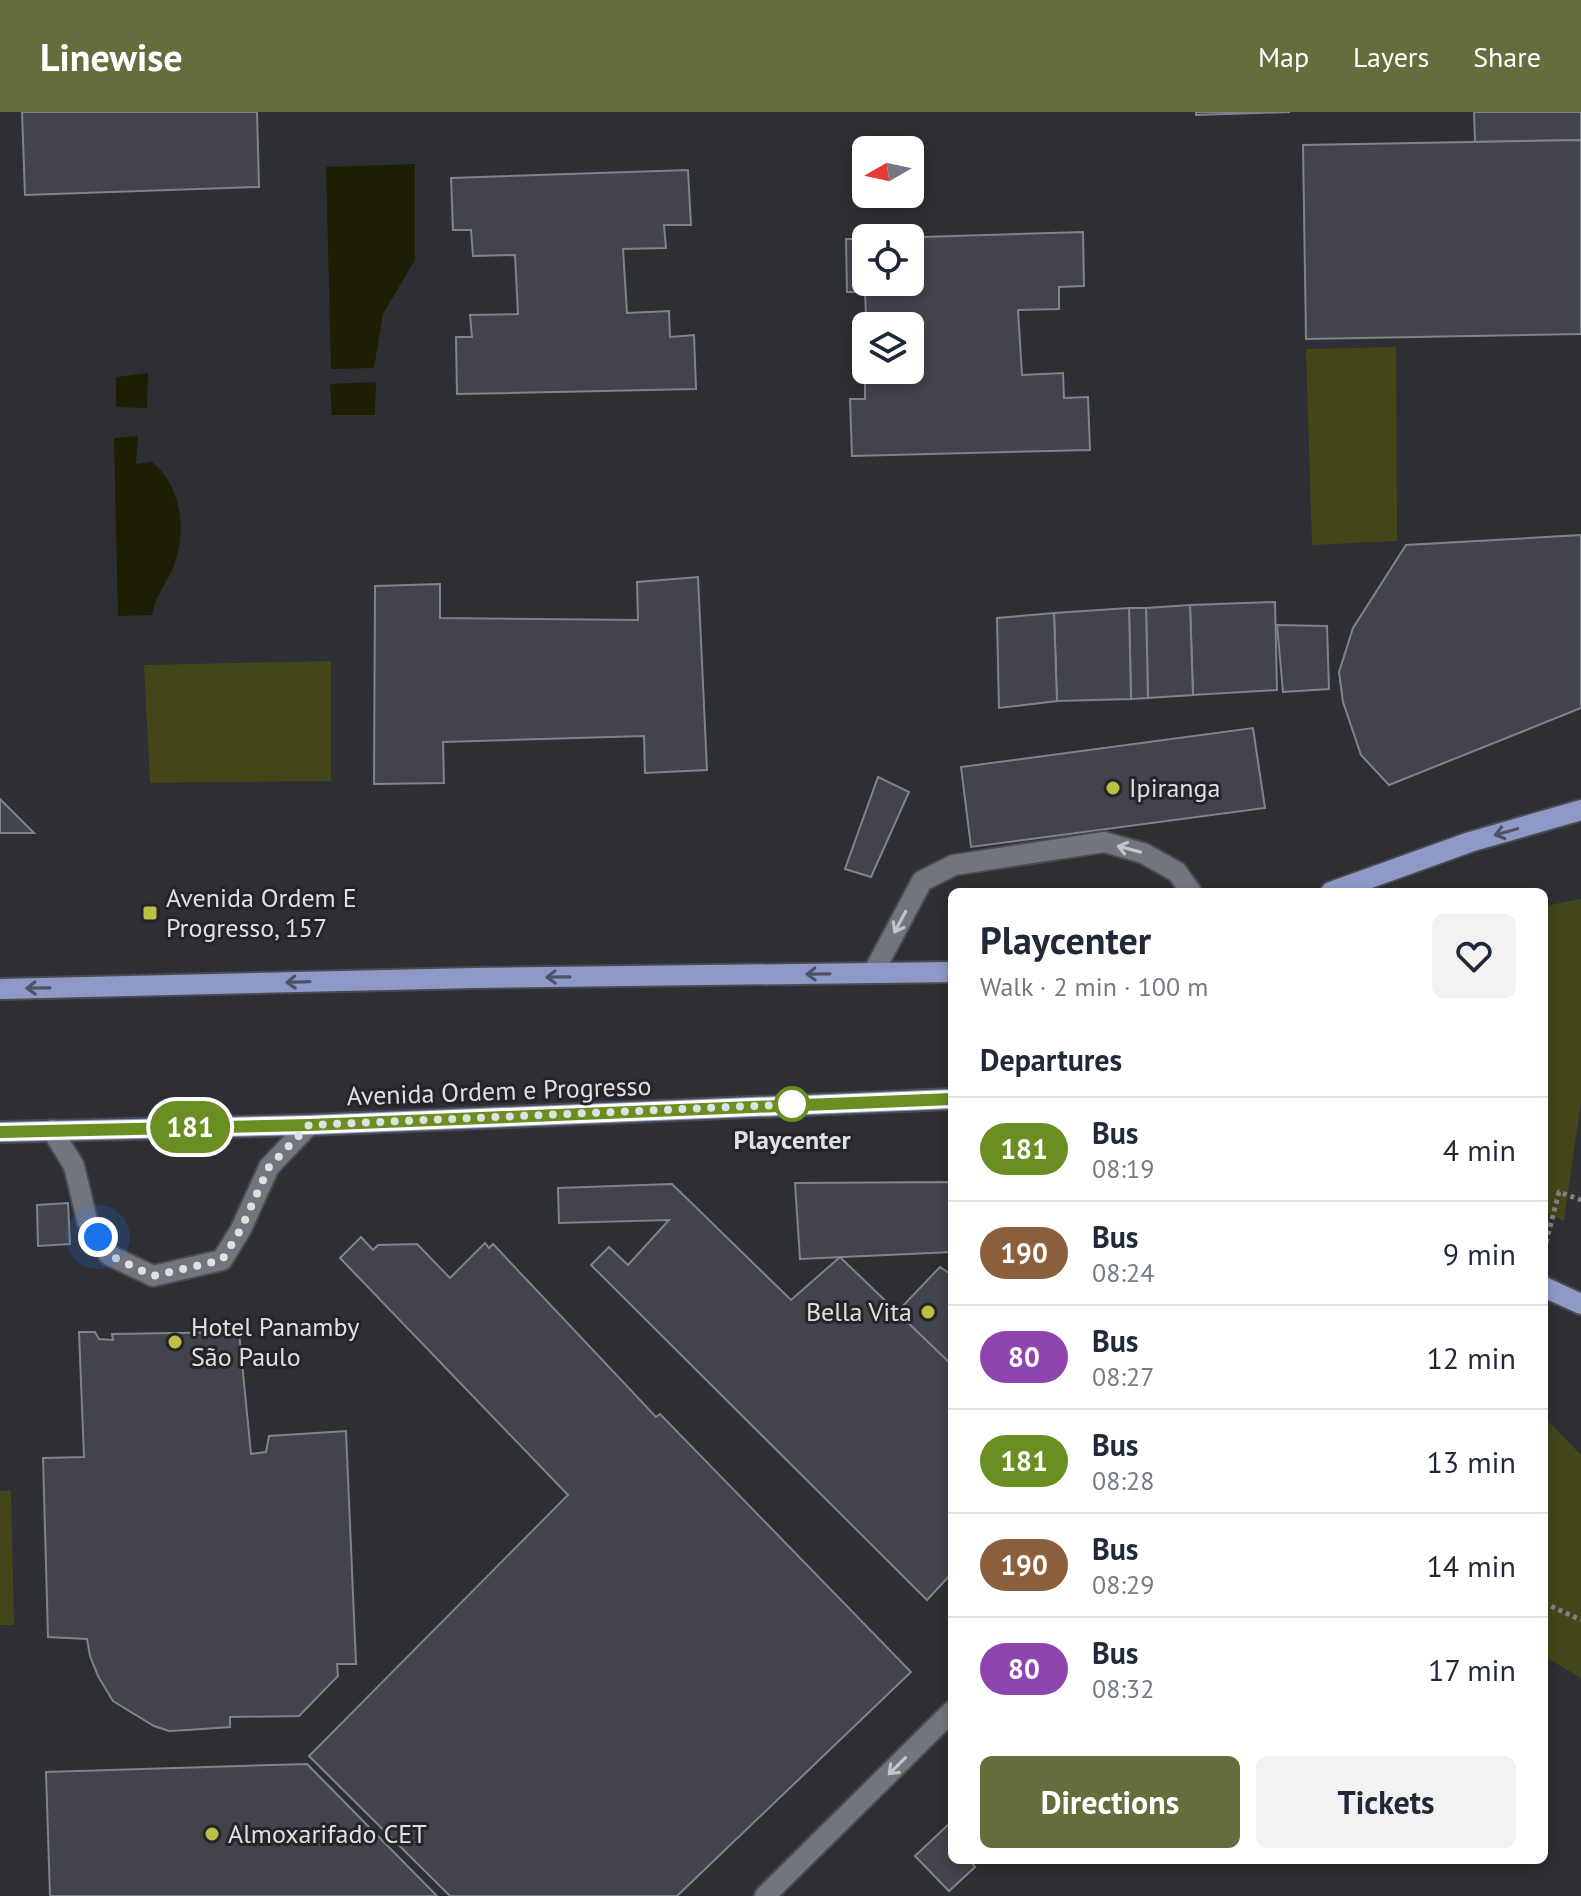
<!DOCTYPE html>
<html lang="en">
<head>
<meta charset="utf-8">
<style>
  :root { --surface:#fff; --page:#f2f2f3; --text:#1f2937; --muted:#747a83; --line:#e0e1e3; --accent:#666c3c }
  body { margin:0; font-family:"PT Sans",sans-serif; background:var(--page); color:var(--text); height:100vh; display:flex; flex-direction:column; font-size:30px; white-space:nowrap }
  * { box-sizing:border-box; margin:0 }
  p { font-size:26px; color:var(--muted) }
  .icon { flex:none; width:44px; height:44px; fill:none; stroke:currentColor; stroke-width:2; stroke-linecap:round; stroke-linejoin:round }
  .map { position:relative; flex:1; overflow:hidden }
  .side { position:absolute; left:948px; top:776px; width:600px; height:976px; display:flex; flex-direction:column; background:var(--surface); border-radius:12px; box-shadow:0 4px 12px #0003 }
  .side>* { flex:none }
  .badge { padding:0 16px; border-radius:26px; font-size:28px; line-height:52px }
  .needle { width:52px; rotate:261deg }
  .buttons { position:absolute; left:852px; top:24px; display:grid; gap:16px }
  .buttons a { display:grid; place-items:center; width:72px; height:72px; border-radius:12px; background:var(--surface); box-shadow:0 4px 12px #0003; font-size:40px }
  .you { position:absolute; width:40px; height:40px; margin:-20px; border:6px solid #fff; border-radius:50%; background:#1a73e8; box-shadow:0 0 0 12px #1a73e833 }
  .map>.badge { position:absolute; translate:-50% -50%; box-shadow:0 0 0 4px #fff }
  h2 { padding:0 32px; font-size:30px; line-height:72px }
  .round { display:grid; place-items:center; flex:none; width:84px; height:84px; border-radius:12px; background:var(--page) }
  .summary { display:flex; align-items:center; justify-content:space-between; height:136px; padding:0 32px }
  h1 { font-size:38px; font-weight:700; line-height:60px }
  .button { display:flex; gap:16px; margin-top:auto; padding:16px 32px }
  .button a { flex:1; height:92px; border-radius:12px; background:var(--accent); color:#fff; font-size:32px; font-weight:700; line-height:92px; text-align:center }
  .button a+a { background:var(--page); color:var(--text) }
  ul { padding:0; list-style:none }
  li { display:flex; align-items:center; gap:24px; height:104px; padding:0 32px; border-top:2px solid var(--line) }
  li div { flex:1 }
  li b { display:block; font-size:30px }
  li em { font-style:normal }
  li .badge { min-width:88px; font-weight:700; text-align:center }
  header { display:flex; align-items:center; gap:48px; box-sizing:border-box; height:112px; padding:0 40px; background:var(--accent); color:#fff }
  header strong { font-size:38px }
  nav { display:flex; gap:44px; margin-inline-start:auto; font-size:28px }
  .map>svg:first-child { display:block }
</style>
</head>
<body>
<header>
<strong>Linewise</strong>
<nav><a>Map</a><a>Layers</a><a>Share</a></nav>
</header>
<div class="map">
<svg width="1581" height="1784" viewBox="0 0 1581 1784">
  <rect width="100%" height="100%" fill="#2d2f35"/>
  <g fill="#444519">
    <path d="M 1396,235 L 1397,429 L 1312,433 L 1306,237 Z"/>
    <path d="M 331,549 L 331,669 L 150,671 L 144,553 Z"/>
    <path d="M 1581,787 L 1581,990 L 1564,1109 L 1544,1099 L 1544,794 Z"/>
    <path d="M 1544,1305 L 1581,1343 L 1581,1566 L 1544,1544 Z"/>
    <path d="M 11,1378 L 14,1513 L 0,1513 L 0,1379 Z"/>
  </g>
  <g fill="#1e1e04">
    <path d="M 415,52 L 415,148 L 383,202 L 374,256 L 331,257 L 326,55 Z"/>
    <path d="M 148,261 L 147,296 L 116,295 L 116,265 Z"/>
    <path d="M 376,270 L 375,303 L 332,303 L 330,272 Z"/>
    <path d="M 138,324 L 136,352 L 152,350 C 183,375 187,421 173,456 C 166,473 155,484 152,503 L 118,504 L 114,326 Z"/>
  </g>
  <g fill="#43444b" stroke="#81838a" stroke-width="2">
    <path d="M 22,0 L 257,0 L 259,75 L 25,83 Z"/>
    <path d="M 1196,0 L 1290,0 L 1196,3 Z"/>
    <path d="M 1474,0 L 1581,0 L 1581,28 L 1475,30 Z"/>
    <path d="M 1581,28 L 1581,222 L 1306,227 L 1303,33 Z"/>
    <path d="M 688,58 L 691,113 L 664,113 L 666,136 L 623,137 L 627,201 L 669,199 L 670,225 L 694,223 L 696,277 L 457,282 L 456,225 L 472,225 L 470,203 L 518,202 L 515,143 L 473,144 L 471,118 L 453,118 L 451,66 Z"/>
    <path d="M 1083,120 L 1084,174 L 1059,175 L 1059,197 L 1018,198 L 1022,263 L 1063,261 L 1064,286 L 1088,285 L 1090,338 L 852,344 L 850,287 L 865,287 L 865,265 L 913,263 L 909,205 L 866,205 L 865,180 L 847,180 L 846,127 L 866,127 L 866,170 L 910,170 L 910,126 L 889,126 Z"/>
    <path d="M 1581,423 L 1581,596 L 1389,673 L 1361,643 L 1343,590 L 1339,560 L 1353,516 L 1406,433 Z"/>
    <path d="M 698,465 L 707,658 L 645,661 L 644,624 L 443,630 L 444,671 L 374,672 L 375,474 L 440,472 L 440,506 L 638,508 L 637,470 Z"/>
    <path d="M 1275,490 L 1277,578 L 1193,583 L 1190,493 Z"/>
    <path d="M 1190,493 L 1193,583 L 1148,586 L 1146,496 Z"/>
    <path d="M 1129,496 L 1146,496 L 1148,586 L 1131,587 Z"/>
    <path d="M 1129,496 L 1131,587 L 1057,589 L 1054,501 Z"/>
    <path d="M 1054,501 L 1057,589 L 999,596 L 997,506 Z"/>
    <path d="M 1277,513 L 1327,514 L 1329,577 L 1283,580 Z"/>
    <path d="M 1253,616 L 1265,696 L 971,735 L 961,655 Z"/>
    <path d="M 878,665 L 909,680 L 871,765 L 845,757 Z"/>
    <path d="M 0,687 L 34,721 L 0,721 Z"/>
    <path d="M 952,1070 L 952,1140 L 800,1147 L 795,1071 Z"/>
    <path d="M 672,1072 L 791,1188 L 840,1145 L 952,1253 L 952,1461 L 927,1488 L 591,1153 L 609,1135 L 628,1153 L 669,1108 L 559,1111 L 558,1076 Z"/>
    <path d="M 68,1091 L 70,1132 L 38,1134 L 37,1093 Z"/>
    <path d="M 361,1125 L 373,1138 L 378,1133 L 417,1132 L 450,1166 L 485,1131 L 489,1136 L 493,1132 L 656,1305 L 660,1302 L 911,1560 L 677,1784 L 450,1784 L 309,1644 L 568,1383 L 340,1146 Z"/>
    <path d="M 940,1155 L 952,1163 L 952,1253 L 897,1200 Z"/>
    <path d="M 79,1220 L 95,1220 L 99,1227 L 113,1228 L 112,1222 L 239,1220 L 251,1342 L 266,1340 L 269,1324 L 346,1319 L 356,1552 L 337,1552 L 338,1564 L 299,1604 L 230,1605 L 230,1615 L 188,1618 L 169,1619 L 154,1614 L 113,1589 L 98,1564 L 90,1544 L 87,1527 L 48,1525 L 43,1346 L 84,1345 Z"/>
    <path d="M 307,1652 L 437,1784 L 50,1784 L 46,1660 Z"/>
    <path d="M 952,1709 L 952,1748 L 970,1748 L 975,1755 L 949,1779 L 915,1744 Z"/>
  </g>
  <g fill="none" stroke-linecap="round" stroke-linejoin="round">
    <defs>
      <g id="service">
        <path d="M 873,861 L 922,769 L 954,753 L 1104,730 L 1143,741 L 1177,760 L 1191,780"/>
        <path d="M 52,1018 L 74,1054 L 87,1108 L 109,1143 L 153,1164 L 222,1148 L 241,1117 L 269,1055 L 309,1013"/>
      </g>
      <path id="tertiary" d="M 765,1784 L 952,1599"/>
      <g id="primary">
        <path d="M 1331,780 L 1470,730 L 1581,698"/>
        <path d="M 0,877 L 474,866 L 952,860"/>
        <path d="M 0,1020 L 309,1013 L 952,987"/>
        <path d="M 1544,1175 L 1581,1192"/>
      </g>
    </defs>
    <use href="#service" stroke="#4a4b51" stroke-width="24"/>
    <use href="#tertiary" stroke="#4a4b51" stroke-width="24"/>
    <use href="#primary" stroke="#4a4b51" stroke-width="24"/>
    <g stroke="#7f8186" stroke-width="5" stroke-dasharray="4 4" stroke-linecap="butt">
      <path d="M 1544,1138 L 1559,1080 L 1581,1088"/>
      <path d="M 1544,1491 L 1581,1508"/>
    </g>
    <use href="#service" stroke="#73757c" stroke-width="20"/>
    <use href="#tertiary" stroke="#73757c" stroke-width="20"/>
    <use href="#primary" stroke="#8e99c7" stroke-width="20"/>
  </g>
  <defs><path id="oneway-shaft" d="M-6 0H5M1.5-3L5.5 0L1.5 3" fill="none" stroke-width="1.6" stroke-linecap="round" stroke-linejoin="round" transform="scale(2)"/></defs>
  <g stroke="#4e5369">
    <use href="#oneway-shaft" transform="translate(1506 720) rotate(164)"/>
    <use href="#oneway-shaft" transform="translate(818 862) rotate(179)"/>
    <use href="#oneway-shaft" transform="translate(558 865) rotate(179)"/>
    <use href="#oneway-shaft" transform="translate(298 870) rotate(178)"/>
    <use href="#oneway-shaft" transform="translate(38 876) rotate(179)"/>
  </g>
  <g stroke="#c4c5ca">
    <use href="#oneway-shaft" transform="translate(1129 737) rotate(-165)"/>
    <use href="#oneway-shaft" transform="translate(900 810) rotate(118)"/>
    <use href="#oneway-shaft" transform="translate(897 1654) rotate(135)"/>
  </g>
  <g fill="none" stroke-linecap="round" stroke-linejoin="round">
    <defs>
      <path id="line" d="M 0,1020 L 309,1013 L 952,987"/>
    </defs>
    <use href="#line" stroke="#fff" stroke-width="18"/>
    <use href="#line" stroke="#6b8e23" stroke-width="12"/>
    <path stroke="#dfe0e4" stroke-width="8" stroke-dasharray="0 14.4" d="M 98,1125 L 109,1143 L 153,1164 L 222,1148 L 241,1117 L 269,1055 L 309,1013 L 801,992 L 792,992"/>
  </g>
  <g fill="#bdbf43" stroke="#23252b" stroke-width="3">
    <circle cx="1113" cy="676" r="8"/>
    <rect x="142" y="793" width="16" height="16" rx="4"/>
    <circle cx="928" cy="1200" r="8"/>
    <circle cx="175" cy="1230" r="8"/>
    <circle cx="212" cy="1722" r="8"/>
  </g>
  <circle fill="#fff" stroke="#6b8e23" stroke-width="4" cx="792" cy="992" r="16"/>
  <g text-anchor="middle" stroke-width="6" stroke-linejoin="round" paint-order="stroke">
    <g font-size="26" fill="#dfe0e4" stroke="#23252b" text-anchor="start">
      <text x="1129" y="685">Ipiranga</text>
      <text x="166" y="795">Avenida Ordem E<tspan x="166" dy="30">Progresso, 157</tspan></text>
      <text x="912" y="1209" text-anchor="end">Bella Vita</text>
      <text x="191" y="1224">Hotel Panamby<tspan x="191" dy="30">São Paulo</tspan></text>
      <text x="228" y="1731">Almoxarifado CET</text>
    </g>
    <g font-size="26" fill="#dfe0e4" stroke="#23252b">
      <text transform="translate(499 979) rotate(-2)" y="9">Avenida Ordem e Progresso</text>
    </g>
    <g font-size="26" font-weight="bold" fill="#dfe0e4" stroke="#23252b">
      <text x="792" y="1037">Playcenter</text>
    </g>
  </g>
</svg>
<div class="buttons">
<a><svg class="needle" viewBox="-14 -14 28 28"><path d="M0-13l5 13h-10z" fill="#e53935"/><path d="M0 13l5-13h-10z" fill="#747a83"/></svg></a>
<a><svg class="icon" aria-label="locate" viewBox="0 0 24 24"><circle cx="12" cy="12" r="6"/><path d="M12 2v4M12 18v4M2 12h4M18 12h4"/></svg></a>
<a><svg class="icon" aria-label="layers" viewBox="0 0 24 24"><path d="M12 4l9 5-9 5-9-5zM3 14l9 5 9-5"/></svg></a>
</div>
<div class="you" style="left:98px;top:1125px"></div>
<b class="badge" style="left:190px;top:1015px;background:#6b8e23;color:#fff">181</b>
<section class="side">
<div class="summary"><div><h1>Playcenter</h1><p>Walk · 2 min · 100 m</p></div><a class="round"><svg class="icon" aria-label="heart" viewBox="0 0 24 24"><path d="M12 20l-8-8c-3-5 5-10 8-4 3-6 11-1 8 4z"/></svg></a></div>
<h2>Departures</h2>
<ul>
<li><span class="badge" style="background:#6b8e23;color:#fff">181</span><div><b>Bus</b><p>08:19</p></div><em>4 min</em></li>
<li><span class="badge" style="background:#8b5e3c;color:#fff">190</span><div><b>Bus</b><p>08:24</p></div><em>9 min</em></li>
<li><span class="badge" style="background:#8e44ad;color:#fff">80</span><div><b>Bus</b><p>08:27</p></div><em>12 min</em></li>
<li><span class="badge" style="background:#6b8e23;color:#fff">181</span><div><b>Bus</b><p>08:28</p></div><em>13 min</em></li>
<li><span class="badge" style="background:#8b5e3c;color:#fff">190</span><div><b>Bus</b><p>08:29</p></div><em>14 min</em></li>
<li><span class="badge" style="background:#8e44ad;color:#fff">80</span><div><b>Bus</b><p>08:32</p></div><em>17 min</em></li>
</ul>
<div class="button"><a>Directions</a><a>Tickets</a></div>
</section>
</div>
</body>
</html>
